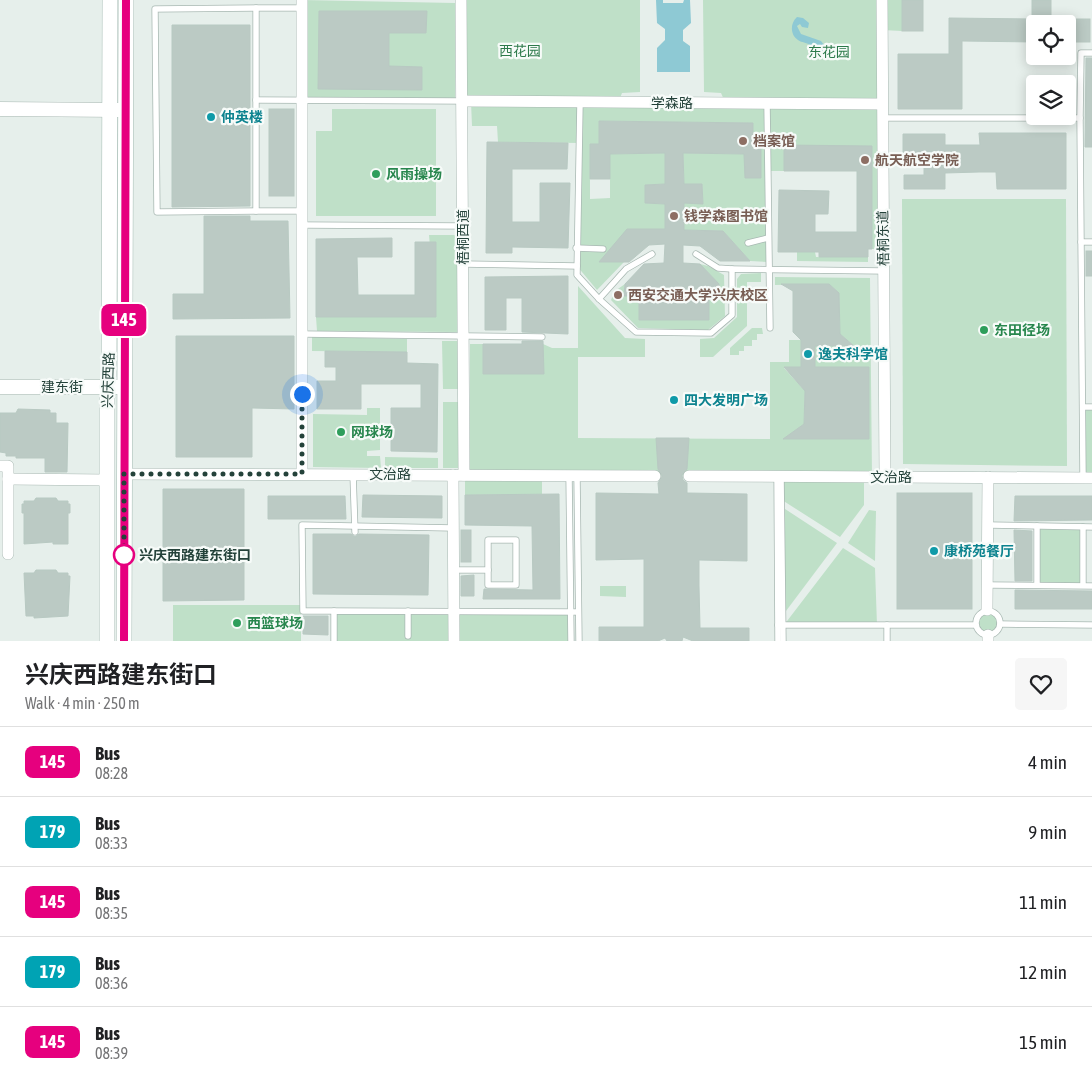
<!DOCTYPE html>
<html lang="en">
<head>
<meta charset="utf-8">
<style>
  :root { --surface:#fff; --page:#f6f6f6; --text:#202124; --muted:#757577; --line:#e0e0e0 }
  body { margin:0; font-family:"Asap Condensed","Noto Sans SC",sans-serif; background:var(--page); color:var(--text); height:100vh; display:flex; flex-direction:column; font-size:19px; white-space:nowrap }
  * { box-sizing:border-box; margin:0 }
  p { font-size:16px; color:var(--muted) }
  .icon { flex:none; width:28px; height:28px; fill:none; stroke:currentColor; stroke-width:2; stroke-linecap:round; stroke-linejoin:round }
  .map { position:relative; height:641px; overflow:hidden }
  .side { display:flex; flex-direction:column; background:var(--surface); flex:1 }
  .side>* { flex:none }
  .badge { padding:0 10px; border-radius:8px; font-size:18px; line-height:32px }
  .buttons { position:absolute; left:1026px; top:15px; display:grid; gap:10px }
  .buttons a { display:grid; place-items:center; width:50px; height:50px; border-radius:5px; background:var(--surface); box-shadow:0 2px 12px #0003; font-size:25px }
  .you { position:absolute; width:25px; height:25px; margin:-12px; border:4px solid #fff; border-radius:50%; background:#1a73e8; box-shadow:0 0 0 8px #1a73e833 }
  .map>.badge { position:absolute; translate:-50% -50%; box-shadow:0 0 0 2px #fff }
  .round { display:grid; place-items:center; flex:none; width:52px; height:52px; border-radius:5px; background:var(--page) }
  .summary { display:flex; align-items:center; justify-content:space-between; height:85px; padding:0 25px }
  h1 { font-size:24px; font-weight:700; line-height:38px }
  ul { padding:0; list-style:none }
  li { display:flex; align-items:center; gap:15px; height:70px; padding:0 25px; border-top:1px solid var(--line) }
  li div { flex:1 }
  li b { display:block; font-size:19px }
  li em { font-style:normal }
  li .badge { min-width:55px; font-weight:700; text-align:center }
  .map>svg:first-child { display:block }
</style>
</head>
<body>
<div class="map">
<svg width="1092" height="641" viewBox="0 0 1092 641">
  <rect width="100%" height="100%" fill="#e6efeb"/>
  <g fill="#bfe0c8">
    <path d="M 302,0 L 455,3 L 455,99 L 303,98 Z"/>
    <path d="M 461,0 L 640,0 L 640,92 L 622,93 L 618,103 L 725,102 L 721,93 L 704,92 L 703,0 L 902,0 L 902,31 L 882,30 L 877,104 L 878,249 L 872,249 L 872,146 L 784,146 L 784,171 L 768,171 L 769,262 L 750,261 L 723,231 L 684,230 L 684,203 L 703,203 L 702,184 L 684,184 L 683,153 L 744,154 L 760,178 L 761,145 L 753,144 L 752,123 L 599,121 L 599,144 L 590,144 L 590,199 L 610,198 L 610,154 L 665,153 L 665,184 L 645,185 L 645,203 L 665,204 L 665,229 L 599,262 L 624,262 L 597,290 L 577,266 L 579,143 L 498,142 L 497,126 L 472,126 L 471,102 L 462,101 Z"/>
    <path d="M 332,109 L 436,109 L 436,216 L 316,216 L 316,131 L 332,131 Z"/>
    <path d="M 902,199 L 1066,199 L 1067,466 L 903,464 Z"/>
    <path d="M 429,235 L 459,235 L 459,332 L 317,331 L 316,317 L 436,317 Z"/>
    <path d="M 797,252 L 815,252 L 816,257 L 868,257 L 868,262 L 797,261 Z"/>
    <path d="M 700,264 L 708,266 L 724,275 L 725,316 L 708,330 L 638,328 L 611,300 L 615,291 L 625,284 L 624,296 L 659,296 L 639,320 L 709,320 L 709,304 L 695,304 L 688,295 L 719,296 L 719,284 Z"/>
    <path d="M 761,273 L 761,282 L 747,282 L 747,326 L 713,357 L 700,357 L 700,339 L 714,338 L 737,317 L 737,279 L 741,274 Z"/>
    <path d="M 775,277 L 870,278 L 872,477 L 864,477 L 864,505 L 840,537 L 782,500 L 782,507 L 837,543 L 783,615 L 784,625 L 843,548 L 875,568 L 877,625 L 784,626 L 776,476 L 470,475 L 470,344 L 483,344 L 483,374 L 543,374 L 543,344 L 552,348 L 578,348 L 578,286 L 625,338 L 645,339 L 645,357 L 578,357 L 578,438 L 770,439 L 770,362 L 789,362 L 789,340 L 801,340 L 802,367 L 784,368 L 805,391 L 804,424 L 784,439 L 869,439 L 869,368 L 815,367 L 815,346 L 854,346 L 840,334 L 839,293 L 829,284 L 775,285 Z"/>
    <path d="M 752,328 L 762,328 L 763,334 L 757,334 L 757,340 L 752,340 L 752,346 L 744,346 L 744,351 L 739,351 L 739,355 L 730,355 L 730,348 Z"/>
    <path d="M 312,337 L 407,339 L 407,352 L 312,351 Z"/>
    <path d="M 442,341 L 460,341 L 460,389 L 443,389 Z"/>
    <rect x="443" y="402" width="16" height="66"/>
    <rect x="1083" y="407" width="9" height="71"/>
    <path d="M 367,408 L 380,408 L 380,450 L 367,451 L 367,456 L 380,456 L 381,468 L 313,467 L 313,414 L 367,415 Z"/>
    <path d="M 385,457 L 438,458 L 438,468 L 385,468 Z"/>
    <path d="M 465,480 L 542,480 L 542,494 L 465,495 Z"/>
    <path d="M 869,510 L 876,511 L 875,561 L 848,543 Z"/>
    <path d="M 1037,526 L 1083,527 L 1083,585 L 1037,585 Z"/>
    <path d="M 600,586 L 626,586 L 626,597 L 600,596 Z"/>
    <rect x="173" y="605" width="128" height="36"/>
    <circle cx="988" cy="623" r="12"/>
    <path d="M 334,611 L 571,612 L 571,641 L 334,641 Z"/>
  </g>
  <g fill="#8ec9d4">
    <path d="M 656,0 L 663,0 L 663,3 L 683,3 L 684,0 L 690,0 L 691,23 L 683,30 L 683,41 L 690,46 L 690,72 L 657,72 L 657,48 L 665,40 L 665,29 L 657,23 Z"/>
    <path d="M 797,17 L 803,18 L 809,23 L 808,28 L 802,27 L 800,24 L 797,26 L 801,34 L 821,41 L 824,45 L 823,52 L 817,53 C 814,51 813,47 810,45 C 806,42 802,43 798,40 C 790,35 790,23 797,17 Z"/>
  </g>
  <g fill="#bbcac4" stroke="#b8c9c2">
    <rect x="902" y="0" width="21" height="31"/>
    <path d="M 1032,0 L 1051,0 L 1051,24 L 1035,24 L 1035,42 L 962,41 L 962,109 L 898,109 L 898,54 L 949,54 L 949,18 L 1032,19 Z"/>
    <path d="M 319,11 L 427,11 L 426,33 L 389,33 L 389,66 L 422,67 L 422,90 L 318,89 Z"/>
    <rect x="1068" y="19" width="22" height="23"/>
    <path d="M 172,25 L 250,25 L 250,206 L 172,207 Z"/>
    <path d="M 1086,58 L 1092,58 L 1092,147 L 1085,147 Z"/>
    <rect x="269" y="109" width="25" height="87"/>
    <path d="M 599,121 L 753,123 L 753,144 L 761,145 L 761,178 L 745,178 L 744,154 L 683,153 L 684,184 L 702,184 L 703,204 L 684,203 L 684,230 L 723,231 L 750,261 L 720,261 L 700,246 L 683,245 L 683,263 L 700,264 L 719,284 L 719,296 L 709,296 L 709,320 L 639,320 L 639,296 L 624,296 L 625,284 L 644,264 L 664,263 L 665,244 L 649,245 L 629,262 L 599,262 L 627,229 L 665,229 L 665,204 L 645,203 L 645,185 L 665,184 L 665,153 L 610,154 L 610,179 L 590,179 L 590,144 L 599,144 Z"/>
    <path d="M 979,133 L 1066,133 L 1066,189 L 997,189 L 996,172 L 979,172 L 945,173 L 945,189 L 904,189 L 904,175 L 924,175 L 924,153 L 903,153 L 903,134 L 945,134 L 945,145 L 980,145 Z"/>
    <path d="M 487,142 L 568,143 L 567,169 L 512,169 L 512,222 L 540,222 L 540,183 L 570,183 L 568,248 L 512,247 L 512,253 L 486,253 Z"/>
    <path d="M 784,145 L 872,146 L 872,249 L 868,249 L 868,257 L 819,257 L 819,252 L 778,252 L 779,190 L 829,191 L 828,214 L 815,214 L 815,232 L 857,232 L 857,171 L 784,171 Z"/>
    <path d="M 204,216 L 250,216 L 250,221 L 288,221 L 290,318 L 173,319 L 173,294 L 204,294 Z"/>
    <path d="M 392,238 L 392,257 L 357,257 L 358,295 L 415,295 L 415,242 L 436,242 L 436,317 L 316,317 L 316,239 Z"/>
    <rect x="1086" y="251" width="6" height="25"/>
    <path d="M 568,276 L 568,334 L 522,332 L 522,298 L 506,298 L 506,330 L 485,330 L 485,277 Z"/>
    <path d="M 781,284 L 829,284 L 839,293 L 840,334 L 854,346 L 815,346 L 815,367 L 869,367 L 869,439 L 783,439 L 804,424 L 805,391 L 784,367 L 801,367 L 801,340 L 793,332 L 793,291 Z"/>
    <path d="M 176,336 L 294,336 L 294,409 L 252,408 L 252,457 L 176,457 Z"/>
    <path d="M 522,341 L 543,341 L 544,374 L 483,374 L 483,344 L 522,344 Z"/>
    <path d="M 325,351 L 407,352 L 407,363 L 438,364 L 437,452 L 391,451 L 391,408 L 421,408 L 421,384 L 361,384 L 361,409 L 317,409 L 317,381 L 336,381 L 336,367 L 325,367 Z"/>
    <path d="M 18,409 L 50,410 L 50,413 L 56,413 L 56,423 L 68,423 L 67,472 L 45,472 L 45,458 L 16,458 L 16,456 L 6,456 L 6,453 L 0,452 L 0,413 L 16,413 Z"/>
    <path d="M 656,438 L 689,438 L 687,469 L 682,475 L 683,480 L 687,483 L 687,493 L 747,494 L 747,561 L 699,560 L 699,586 L 700,628 L 749,628 L 749,641 L 693,641 L 683,637 L 682,641 L 667,641 L 665,638 L 658,641 L 599,641 L 599,627 L 644,627 L 644,559 L 596,560 L 596,493 L 659,494 L 658,483 L 662,476 L 658,469 Z"/>
    <path d="M 163,489 L 244,489 L 244,600 L 163,601 Z"/>
    <rect x="897" y="493" width="75" height="116"/>
    <path d="M 559,494 L 560,599 L 483,599 L 484,589 L 533,590 L 532,526 L 465,525 L 465,495 Z"/>
    <path d="M 363,495 L 442,496 L 442,518 L 362,517 Z"/>
    <path d="M 268,496 L 345,496 L 346,519 L 268,519 Z"/>
    <path d="M 1015,496 L 1092,496 L 1092,520 L 1014,521 Z"/>
    <path d="M 36,498 L 56,498 L 58,501 L 68,501 L 68,504 L 70,504 L 70,513 L 68,513 L 68,544 L 53,544 L 53,542 L 24,544 L 24,513 L 22,513 L 22,504 L 24,504 L 24,501 L 34,501 Z"/>
    <rect x="461" y="530" width="10" height="32"/>
    <path d="M 1014,530 L 1032,531 L 1032,581 L 1015,581 Z"/>
    <path d="M 313,534 L 351,534 L 355,537 L 359,534 L 429,535 L 428,595 L 313,594 Z"/>
    <path d="M 36,570 L 56,570 L 58,573 L 68,573 L 68,576 L 70,576 L 68,616 L 34,618 L 34,616 L 26,616 L 24,573 L 34,573 Z"/>
    <path d="M 474,575 L 474,596 L 461,596 L 461,576 Z"/>
    <path d="M 1015,590 L 1092,591 L 1092,609 L 1015,609 Z"/>
    <path d="M 303,616 L 328,616 L 328,635 L 303,634 Z"/>
  </g>
  <g fill="none" stroke-linecap="round" stroke-linejoin="round">
    <defs>
      <g id="service">
        <path d="M 256,100 L 462,101"/>
        <path d="M 580,103 L 577,275 L 599,299 L 636,332 L 711,333 L 732,315 L 732,269 L 884,271"/>
        <path d="M 767,103 L 770,328"/>
        <path d="M 882,118 L 1080,118 L 1083,478"/>
        <path d="M 1080,118 L 1081,53 L 1092,53"/>
        <path d="M 256,211 L 157,212 L 155,9 L 256,8"/>
        <path d="M 302,211 L 256,211 L 256,8 L 302,8"/>
        <path d="M 302,225 L 462,226"/>
        <path d="M 1081,242 L 1092,242"/>
        <path d="M 748,243 L 768,238"/>
        <path d="M 576,248 L 603,249"/>
        <path d="M 696,254 L 718,268 L 732,269"/>
        <path d="M 463,264 L 577,266"/>
        <path d="M 599,299 L 626,269 L 652,254"/>
        <path d="M 302,334 L 542,337"/>
        <path d="M 1083,407 L 1092,407"/>
        <path d="M 353,474 L 355,532"/>
        <path d="M 569,475 L 571,641"/>
        <path d="M 577,476 L 579,641"/>
        <path d="M 777,476 L 778,641"/>
        <path d="M 781,476 L 783,641"/>
        <path d="M 989,525 L 1092,527"/>
        <path d="M 1037,526 L 1037,585"/>
        <path d="M 1083,527 L 1083,585"/>
        <rect x="488" y="540" width="28" height="45"/>
        <path d="M 453,570 L 488,570"/>
        <path d="M 988,585 L 1092,586"/>
        <circle cx="988" cy="623" r="12"/>
        <path d="M 334,611 L 303,611 L 302,525 L 453,528"/>
        <path d="M 408,611 L 408,636"/>
        <path d="M 1000,624 L 1092,625"/>
        <path d="M 778,625 L 975,625"/>
        <path d="M 887,625 L 887,641"/>
        <path d="M 334,641 L 334,611 L 578,612"/>
      </g>
      <g id="minor">
        <path d="M 461,0 L 464,475"/>
        <path d="M 882,0 L 885,477"/>
        <path d="M 462,101 L 882,104"/>
        <path d="M 0,466 L 8,466 L 8,554"/>
        <path d="M 124,474 L 655,476"/>
        <path d="M 302,474 L 302,0"/>
        <path d="M 453,475 L 454,641"/>
        <path d="M 689,476 L 1092,478"/>
        <path d="M 8,479 L 107,480"/>
        <path d="M 987,610 L 988,477"/>
        <path d="M 988,635 L 988,641"/>
      </g>
      <g id="tertiary">
        <path d="M 0,109 L 120,110"/>
        <path d="M 0,387 L 121,387"/>
      </g>
      <g id="secondary">
        <path d="M 107,641 L 107,398 L 109,388 L 110,0"/>
        <path d="M 124,641 L 126,0"/>
      </g>
    </defs>
    <use href="#service" stroke="#a8b8b2" stroke-width="7"/>
    <use href="#minor" stroke="#a8b8b2" stroke-width="12"/>
    <use href="#tertiary" stroke="#a8b8b2" stroke-width="15"/>
    <use href="#secondary" stroke="#a4bbb3" stroke-width="16"/>
    <use href="#service" stroke="#fff" stroke-width="5.5"/>
    <use href="#minor" stroke="#fff" stroke-width="11"/>
    <use href="#tertiary" stroke="#fff" stroke-width="14"/>
    <use href="#secondary" stroke="#fff" stroke-width="15"/>
  </g>
  <g fill="none" stroke-linecap="round" stroke-linejoin="round">
    <defs>
      <path id="line" d="M 124,641 L 126,0"/>
    </defs>
    <use href="#line" stroke="#fff" stroke-width="11"/>
    <use href="#line" stroke="#e6007e" stroke-width="8"/>
    <path stroke="#24423a" stroke-width="5" stroke-dasharray="0 9" d="M 124,555 L 124,474 L 302,474 L 302,394"/>
  </g>
  <g fill="#0f9aa8" stroke="#f7fbf9" stroke-width="2">
    <circle cx="211" cy="117" r="5"/>
    <circle cx="808" cy="354" r="5"/>
    <circle cx="674" cy="400" r="5"/>
    <circle cx="934" cy="551" r="5"/>
  </g>
  <g fill="#8d6e63" stroke="#f7fbf9" stroke-width="2">
    <circle cx="743" cy="141" r="5"/>
    <circle cx="865" cy="160" r="5"/>
    <circle cx="674" cy="216" r="5"/>
    <circle cx="618" cy="295" r="5"/>
  </g>
  <g fill="#2e9e5b" stroke="#f7fbf9" stroke-width="2">
    <circle cx="376" cy="174" r="5"/>
    <circle cx="984" cy="330" r="5"/>
    <circle cx="341" cy="432" r="5"/>
    <circle cx="237" cy="623" r="5"/>
  </g>
  <circle fill="#fff" stroke="#e6007e" stroke-width="2.5" cx="124" cy="555" r="10"/>
  <g text-anchor="middle" stroke-width="4.5" stroke-linejoin="round" paint-order="stroke">
    <g font-size="14" fill="#2d7a4b" stroke="#f7fbf9">
      <text x="520" y="56">西花园</text>
      <text x="829" y="57">东花园</text>
    </g>
    <g font-size="14" fill="#24423a" stroke="#f7fbf9">
      <text x="672" y="108">学森路</text>
      <text transform="translate(463 237) rotate(-90)" y="5">梧桐西道</text>
      <text transform="translate(883 238) rotate(-91)" y="5">梧桐东道</text>
      <text transform="translate(108 380) rotate(-88)" y="5">兴庆西路</text>
      <text x="62" y="392">建东街</text>
      <text x="390" y="479">文治路</text>
      <text x="891" y="482">文治路</text>
    </g>
    <g font-size="14" font-weight="bold" fill="#0d838f" stroke="#f7fbf9" text-anchor="start">
      <text x="221" y="122">仲英楼</text>
      <text x="818" y="359">逸夫科学馆</text>
      <text x="684" y="405">四大发明广场</text>
      <text x="944" y="556">康桥苑餐厅</text>
    </g>
    <g font-size="14" font-weight="bold" fill="#785e54" stroke="#f7fbf9" text-anchor="start">
      <text x="753" y="146">档案馆</text>
      <text x="875" y="165">航天航空学院</text>
      <text x="684" y="221">钱学森图书馆</text>
      <text x="628" y="300">西安交通大学兴庆校区</text>
    </g>
    <g font-size="14" font-weight="bold" fill="#27864d" stroke="#f7fbf9" text-anchor="start">
      <text x="386" y="179">风雨操场</text>
      <text x="994" y="335">东田径场</text>
      <text x="351" y="437">网球场</text>
      <text x="247" y="628">西篮球场</text>
    </g>
    <g font-size="14" font-weight="bold" fill="#24423a" stroke="#f7fbf9" text-anchor="start">
      <text x="139" y="560">兴庆西路建东街口</text>
    </g>
  </g>
</svg>
<div class="buttons">
<a><svg class="icon" aria-label="locate" viewBox="0 0 24 24"><circle cx="12" cy="12" r="6"/><path d="M12 2v4M12 18v4M2 12h4M18 12h4"/></svg></a>
<a><svg class="icon" aria-label="layers" viewBox="0 0 24 24"><path d="M12 4l9 5-9 5-9-5zM3 14l9 5 9-5"/></svg></a>
</div>
<div class="you" style="left:302px;top:394px"></div>
<b class="badge" style="left:124px;top:320px;background:#e6007e;color:#fff">145</b>
</div>
<section class="side">
<div class="summary"><div><h1>兴庆西路建东街口</h1><p>Walk · 4 min · 250 m</p></div><a class="round"><svg class="icon" aria-label="heart" viewBox="0 0 24 24"><path d="M12 20l-8-8c-3-5 5-10 8-4 3-6 11-1 8 4z"/></svg></a></div>
<ul>
<li><span class="badge" style="background:#e6007e;color:#fff">145</span><div><b>Bus</b><p>08:28</p></div><em>4 min</em></li>
<li><span class="badge" style="background:#00a3b4;color:#fff">179</span><div><b>Bus</b><p>08:33</p></div><em>9 min</em></li>
<li><span class="badge" style="background:#e6007e;color:#fff">145</span><div><b>Bus</b><p>08:35</p></div><em>11 min</em></li>
<li><span class="badge" style="background:#00a3b4;color:#fff">179</span><div><b>Bus</b><p>08:36</p></div><em>12 min</em></li>
<li><span class="badge" style="background:#e6007e;color:#fff">145</span><div><b>Bus</b><p>08:39</p></div><em>15 min</em></li>
</ul>
</section>
</body>
</html>
